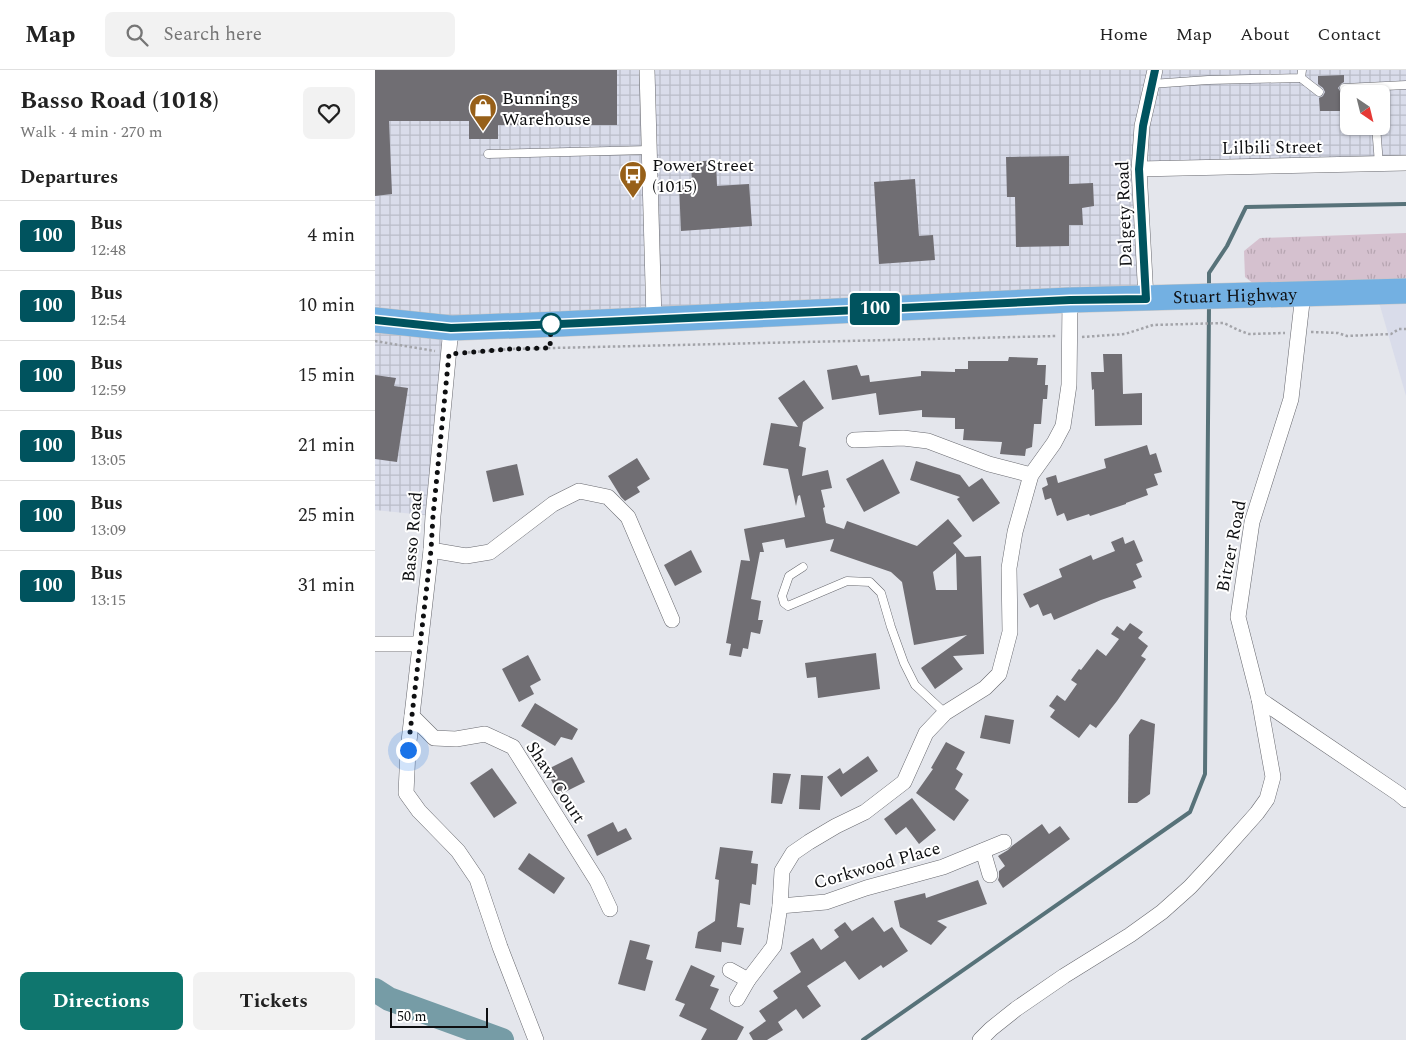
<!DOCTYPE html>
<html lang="en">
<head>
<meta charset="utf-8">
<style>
  :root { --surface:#fff; --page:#f2f2f2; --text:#222; --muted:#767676; --line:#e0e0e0; --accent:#0f766e }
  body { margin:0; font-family:Spectral,serif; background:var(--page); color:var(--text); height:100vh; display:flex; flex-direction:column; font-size:19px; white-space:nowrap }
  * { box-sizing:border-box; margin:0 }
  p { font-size:16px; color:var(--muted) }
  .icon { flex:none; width:28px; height:28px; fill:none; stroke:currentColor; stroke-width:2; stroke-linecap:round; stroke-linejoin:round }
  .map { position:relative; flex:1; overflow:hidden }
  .side { display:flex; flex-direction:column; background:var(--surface); width:375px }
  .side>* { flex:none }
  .badge { padding:0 10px; border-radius:4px; font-size:18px; line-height:32px }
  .needle { width:32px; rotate:145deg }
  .buttons { position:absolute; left:965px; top:15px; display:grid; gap:10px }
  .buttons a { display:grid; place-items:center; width:50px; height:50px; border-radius:8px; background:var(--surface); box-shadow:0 1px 4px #0004; font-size:25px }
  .scale { position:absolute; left:15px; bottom:12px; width:98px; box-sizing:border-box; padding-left:5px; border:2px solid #0e0f11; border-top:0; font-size:14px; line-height:18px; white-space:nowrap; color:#0e0f11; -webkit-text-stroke:4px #fff; paint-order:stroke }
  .you { position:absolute; width:25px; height:25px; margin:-12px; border:4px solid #fff; border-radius:50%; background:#1a73e8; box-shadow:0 0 0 8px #1a73e833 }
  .map>.badge { position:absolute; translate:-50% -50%; box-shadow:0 0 0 2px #fff }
  h2 { padding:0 20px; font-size:19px; line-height:45px }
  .round { display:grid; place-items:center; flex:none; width:52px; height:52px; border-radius:8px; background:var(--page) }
  .summary { display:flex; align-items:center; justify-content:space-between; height:85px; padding:0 20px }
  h1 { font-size:24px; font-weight:700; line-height:38px }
  .action { display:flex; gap:10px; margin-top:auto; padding:10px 20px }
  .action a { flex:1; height:58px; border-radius:8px; background:var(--accent); color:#fff; font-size:20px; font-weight:700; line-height:58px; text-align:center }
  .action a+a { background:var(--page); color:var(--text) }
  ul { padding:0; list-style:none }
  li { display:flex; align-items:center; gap:15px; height:70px; padding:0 20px; border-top:1px solid var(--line) }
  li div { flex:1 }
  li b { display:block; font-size:19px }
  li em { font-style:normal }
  li .badge { min-width:55px; font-weight:700; text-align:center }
  header { display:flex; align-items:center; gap:30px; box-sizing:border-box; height:70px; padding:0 25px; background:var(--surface); border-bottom:1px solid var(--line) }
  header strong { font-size:24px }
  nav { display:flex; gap:28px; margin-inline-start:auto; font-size:18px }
  .search { width:350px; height:45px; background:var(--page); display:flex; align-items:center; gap:12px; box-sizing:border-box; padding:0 18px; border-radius:8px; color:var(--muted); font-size:19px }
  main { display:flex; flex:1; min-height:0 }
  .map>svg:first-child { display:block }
</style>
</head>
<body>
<header>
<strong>Map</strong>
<div class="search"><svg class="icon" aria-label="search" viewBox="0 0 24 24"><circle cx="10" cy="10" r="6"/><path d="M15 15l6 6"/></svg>Search here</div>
<nav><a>Home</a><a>Map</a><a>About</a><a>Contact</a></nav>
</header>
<main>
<section class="side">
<div class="summary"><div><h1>Basso Road (1018)</h1><p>Walk · 4 min · 270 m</p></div><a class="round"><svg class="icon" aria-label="heart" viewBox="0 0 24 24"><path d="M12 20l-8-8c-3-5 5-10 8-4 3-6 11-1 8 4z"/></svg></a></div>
<h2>Departures</h2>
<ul>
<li><span class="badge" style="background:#00535e;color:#fff">100</span><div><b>Bus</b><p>12:48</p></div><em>4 min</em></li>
<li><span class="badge" style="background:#00535e;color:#fff">100</span><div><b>Bus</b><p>12:54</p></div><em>10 min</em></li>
<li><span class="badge" style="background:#00535e;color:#fff">100</span><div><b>Bus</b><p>12:59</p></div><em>15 min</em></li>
<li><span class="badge" style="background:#00535e;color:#fff">100</span><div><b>Bus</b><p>13:05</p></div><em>21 min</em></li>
<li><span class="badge" style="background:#00535e;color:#fff">100</span><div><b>Bus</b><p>13:09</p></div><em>25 min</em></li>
<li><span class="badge" style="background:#00535e;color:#fff">100</span><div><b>Bus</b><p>13:15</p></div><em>31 min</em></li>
</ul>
<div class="action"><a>Directions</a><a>Tickets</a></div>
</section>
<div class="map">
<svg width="1031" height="970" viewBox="0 0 1031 970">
  <defs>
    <pattern id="industrial-grid" width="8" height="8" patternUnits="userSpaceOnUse" patternTransform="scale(1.25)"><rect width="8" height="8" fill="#d9dcea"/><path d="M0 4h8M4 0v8" fill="none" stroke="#b9bcc8"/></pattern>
    <pattern id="grass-tufts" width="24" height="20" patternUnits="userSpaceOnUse" patternTransform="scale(1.25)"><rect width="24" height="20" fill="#d5c1cf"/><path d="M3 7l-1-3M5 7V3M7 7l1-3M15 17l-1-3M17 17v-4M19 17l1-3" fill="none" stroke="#b6a5b1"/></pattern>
  </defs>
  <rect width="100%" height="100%" fill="#e4e6ec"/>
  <path fill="#d9dcea" d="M 1031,221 L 1031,326 L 1001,222 Z"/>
  <path fill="url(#industrial-grid)" fill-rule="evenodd" d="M 0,0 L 1031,0 L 1031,93 L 764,99 L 771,229 L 76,258 L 58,446 L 0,440 ZM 974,24 L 1006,24 L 1006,56 L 974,56 Z"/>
  <path fill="url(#grass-tufts)" d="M 1031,163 L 1031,221 L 893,225 L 870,207 L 869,181 L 885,168 Z"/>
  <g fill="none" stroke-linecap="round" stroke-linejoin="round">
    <g stroke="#577279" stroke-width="4">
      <path d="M 834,218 L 834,203 L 852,176 L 871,137 L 1031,134"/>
      <path d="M 488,970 L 815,742 L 830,704 L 834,235"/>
    </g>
    <path stroke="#769ca6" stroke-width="24" d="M 0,920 L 14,929 L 127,970"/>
  </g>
  <g fill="#706e73" fill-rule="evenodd">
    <path d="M 0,0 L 242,0 L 242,55 L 123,55 L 123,69 L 94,69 L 94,51 L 14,51 L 17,124 L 0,126 Z"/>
    <path d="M 969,5 L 969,12 L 966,14 L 963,18 L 965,21 L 969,24 L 969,41 L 945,41 L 944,28 L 948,26 L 950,22 L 948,18 L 943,14 L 943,6 Z"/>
    <path d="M 694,86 L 694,114 L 718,113 L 719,136 L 707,138 L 708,155 L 694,155 L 694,176 L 641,177 L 640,127 L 632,127 L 631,87 Z"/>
    <path d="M 341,90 L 342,116 L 374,114 L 377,156 L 306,161 L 304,115 L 317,115 L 316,92 Z"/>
    <path d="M 540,109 L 544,166 L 558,165 L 560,190 L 504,194 L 499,112 Z"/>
    <path d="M 728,284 L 747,284 L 748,324 L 767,323 L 767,355 L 720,356 L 719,319 L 717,320 L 716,302 L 729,302 Z"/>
    <path d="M 634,287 L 663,288 L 662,295 L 671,295 L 670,315 L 673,315 L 672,329 L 668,329 L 666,354 L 659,354 L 657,377 L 651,379 L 650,386 L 625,384 L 627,372 L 588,370 L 589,359 L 580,359 L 580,348 L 547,347 L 547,340 L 504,345 L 501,323 L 457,330 L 452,300 L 482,295 L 486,306 L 494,305 L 495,312 L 546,306 L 546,301 L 580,302 L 580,299 L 593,299 L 593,291 L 633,291 Z"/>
    <path d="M 0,305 L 21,308 L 19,316 L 33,318 L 22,392 L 0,389 Z"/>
    <path d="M 429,310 L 449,338 L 428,352 L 424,376 L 431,378 L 427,406 L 453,400 L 457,418 L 446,420 L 450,437 L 448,438 L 451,453 L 469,459 L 472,451 L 542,476 L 573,449 L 587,466 L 578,473 L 590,487 L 606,486 L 609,584 L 578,586 L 588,599 L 560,619 L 546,598 L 592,565 L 539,575 L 527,512 L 516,502 L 455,481 L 459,469 L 411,478 L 409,469 L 387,473 L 389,482 L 385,482 L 376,529 L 386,531 L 383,550 L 388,550 L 385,564 L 376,562 L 373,579 L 368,578 L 366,587 L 354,585 L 356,574 L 351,573 L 366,490 L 375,491 L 369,459 L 430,447 L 425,425 L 423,426 L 421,436 L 413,399 L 388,395 L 396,353 L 423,357 L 403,328 ZM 581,483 L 582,520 L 561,520 L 558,502 Z"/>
    <path d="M 772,375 L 775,385 L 781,383 L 787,402 L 779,404 L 783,415 L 771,419 L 773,425 L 751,433 L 751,434 L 715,446 L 714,444 L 692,451 L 689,443 L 682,446 L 676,428 L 670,430 L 667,418 L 673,415 L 671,408 L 681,405 L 683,413 L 731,398 L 729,389 Z"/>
    <path d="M 262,388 L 275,409 L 262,417 L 265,422 L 250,431 L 246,427 L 233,406 Z"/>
    <path d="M 508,389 L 525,423 L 489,442 L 471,409 Z"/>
    <path d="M 541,391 L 585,405 L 594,417 L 607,408 L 625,433 L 598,452 L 582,429 L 585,427 L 535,410 Z"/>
    <path d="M 142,394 L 149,425 L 118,432 L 111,401 Z"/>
    <path d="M 748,467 L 750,474 L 759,470 L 768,491 L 761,494 L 767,507 L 758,511 L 761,518 L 726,530 L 679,550 L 676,543 L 668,546 L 663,534 L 655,538 L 648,524 L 687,507 L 684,499 L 716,485 L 718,490 L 740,481 L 736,472 Z"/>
    <path d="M 316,480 L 327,502 L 300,516 L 289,495 Z"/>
    <path d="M 755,553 L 768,562 L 763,568 L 773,576 L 766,586 L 771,589 L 742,631 L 721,658 L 715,654 L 704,668 L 675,647 L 680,640 L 674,636 L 682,625 L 690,631 L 702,614 L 696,610 L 704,599 L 706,600 L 722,579 L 731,586 L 744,569 L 736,564 L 742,556 L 749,561 Z"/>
    <path d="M 501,583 L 505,619 L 443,628 L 441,607 L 432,608 L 430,593 Z"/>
    <path d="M 153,585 L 166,610 L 155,616 L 159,624 L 144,632 L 127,599 Z"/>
    <path d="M 160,633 L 203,659 L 197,670 L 186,667 L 180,676 L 146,656 Z"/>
    <path d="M 610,645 L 639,650 L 635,674 L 605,668 Z"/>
    <path d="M 766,649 L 780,654 L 775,724 L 762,733 L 753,733 L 754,665 Z"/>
    <path d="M 571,672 L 590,682 L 581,699 L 588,704 L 580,719 L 594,730 L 579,751 L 541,723 L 558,699 L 556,698 Z"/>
    <path d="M 493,686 L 503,701 L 466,727 L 452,707 L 465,698 L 468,704 Z"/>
    <path d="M 197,687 L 210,712 L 184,725 L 171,700 Z"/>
    <path d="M 117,698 L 142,733 L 119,748 L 95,713 Z"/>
    <path d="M 398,703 L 416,704 L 407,734 L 396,733 Z"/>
    <path d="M 426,705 L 448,706 L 445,740 L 424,739 Z"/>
    <path d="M 537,728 L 561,760 L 544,774 L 531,757 L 521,765 L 509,749 Z"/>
    <path d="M 238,752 L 243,762 L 251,758 L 257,769 L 222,786 L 212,765 Z"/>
    <path d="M 667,754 L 674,764 L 685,756 L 695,769 L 628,818 L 623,810 L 624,807 L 624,801 L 630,796 L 623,786 L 633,780 L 637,776 Z"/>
    <path d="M 345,777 L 378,781 L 376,793 L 383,794 L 381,815 L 377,814 L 375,835 L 365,833 L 362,857 L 369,858 L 366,875 L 347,872 L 346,882 L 320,878 L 323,862 L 340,851 L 344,810 L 340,809 Z"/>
    <path d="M 154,783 L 190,808 L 179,824 L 143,799 Z"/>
    <path d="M 603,810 L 612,834 L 562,851 L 572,857 L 556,875 L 525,857 L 519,831 L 550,823 L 551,828 Z"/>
    <path d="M 498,847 L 509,862 L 517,857 L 533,881 L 508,898 L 506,895 L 484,910 L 470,891 L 432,916 L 446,936 L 428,949 L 421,939 L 403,952 L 408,960 L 392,970 L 378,970 L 374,963 L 391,951 L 384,941 L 403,928 L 398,921 L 426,902 L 415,883 L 438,868 L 446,880 L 464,867 L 459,860 L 470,852 L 477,861 Z"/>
    <path d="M 255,870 L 275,875 L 271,889 L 278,891 L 270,921 L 243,914 Z"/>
    <path d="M 316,895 L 340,906 L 335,916 L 344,919 L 335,939 L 369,957 L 362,970 L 326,970 L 332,959 L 304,946 L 310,934 L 300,930 Z"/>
  </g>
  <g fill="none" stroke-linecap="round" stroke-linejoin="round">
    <defs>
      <g id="service">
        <path d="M 926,8 L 944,22"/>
        <path d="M 776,14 L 833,10 L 926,8 L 927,0"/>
        <path d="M 969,18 L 1031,15"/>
        <path d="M 1001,56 L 1004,94"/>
        <path d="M 113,84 L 274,80"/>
        <path d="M 428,497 L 414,506 L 407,526 L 409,533 L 413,536 L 472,511 L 495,512 L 506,523 L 516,557 L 529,593 L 540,615 L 570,643"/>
      </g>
      <g id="minor">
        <path d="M 272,0 L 279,250"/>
        <path d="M 764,99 L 1031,93"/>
        <path d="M 771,229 L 764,99 L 767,56 L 780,0"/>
        <path d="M 76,258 L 58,446 L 56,480 L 33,680 L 31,723 L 44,741 L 83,781 L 102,809 L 125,877 L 161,970"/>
        <path d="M 479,370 L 528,368 L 553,371 L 614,394 L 656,405"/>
        <path d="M 56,480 L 91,486 L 115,482 L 178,434 L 204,421 L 233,427 L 253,447 L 297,550"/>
        <path d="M 0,574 L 45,574"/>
        <path d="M 884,629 L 1024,724 L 1031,730"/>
        <path d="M 37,646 L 59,668 L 81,669 L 110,664 L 138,677 L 222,811 L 235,839"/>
        <path d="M 608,781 L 615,805"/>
        <path d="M 405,836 L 451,832 L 491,818 L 568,797 L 629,772"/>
        <path d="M 355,900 L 373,910"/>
        <path d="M 362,929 L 373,910 L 399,876 L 405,836 L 407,801 L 418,783 L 434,772 L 461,756 L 490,742 L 529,712 L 551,663 L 570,643 L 610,618 L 624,604 L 635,562 L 634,498 L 640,462 L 656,405 L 679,373 L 688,356 L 694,315 L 695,230"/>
        <path d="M 605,970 L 616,959 L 641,939 L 689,906 L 755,865 L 787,842 L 815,817 L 841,789 L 882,743 L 892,729 L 898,707 L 884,629 L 863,547 L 877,452 L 916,329 L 928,224"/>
      </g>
      <g id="trunk">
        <path id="s1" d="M 0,250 L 76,258 L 184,254 L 695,230 L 1031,221"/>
      </g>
    </defs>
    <use href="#service" stroke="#68696f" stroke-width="9"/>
    <use href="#minor" stroke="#68696f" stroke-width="16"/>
    <use href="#trunk" stroke="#c5c5c6" stroke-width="26"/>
    <g stroke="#a3a4a9" stroke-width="2.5" stroke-dasharray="2.5 2.5" stroke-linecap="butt">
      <path d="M 936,262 L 963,263 L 972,266 L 1016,264 L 1024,259 L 1031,259"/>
      <path d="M 707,267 L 750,264 L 778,255 L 849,253 L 863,260 L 874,264 L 910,263"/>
      <path d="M 0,271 L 60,281"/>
      <path d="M 88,283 L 135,279 L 682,266"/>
    </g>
    <use href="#service" stroke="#fff" stroke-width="8"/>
    <use href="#minor" stroke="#fff" stroke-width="15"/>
    <use href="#trunk" stroke="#73b0e2" stroke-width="25"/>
  </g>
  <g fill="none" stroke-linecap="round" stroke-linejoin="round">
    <defs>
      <path id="line" d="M 0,250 L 76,258 L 184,254 L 695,230 L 771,229 L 764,99 L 768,56 L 780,0"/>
    </defs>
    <use href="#line" stroke="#fff" stroke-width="11"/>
    <use href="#line" stroke="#00535e" stroke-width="8"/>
    <path stroke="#0e0f11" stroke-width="5" stroke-dasharray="0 9" d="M 33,680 L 56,480 L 58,446 L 74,284 L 135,279 L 175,278 L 176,254"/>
  </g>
  <defs>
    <symbol id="shop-pin" viewBox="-11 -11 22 30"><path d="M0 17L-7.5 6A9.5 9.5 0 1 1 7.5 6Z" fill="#976019" stroke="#fff"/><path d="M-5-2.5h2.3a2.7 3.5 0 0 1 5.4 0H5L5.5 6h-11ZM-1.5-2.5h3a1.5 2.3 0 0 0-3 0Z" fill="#fff"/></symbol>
    <symbol id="bus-pin" viewBox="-11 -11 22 30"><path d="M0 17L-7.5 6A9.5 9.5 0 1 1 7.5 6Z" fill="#976019" stroke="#fff"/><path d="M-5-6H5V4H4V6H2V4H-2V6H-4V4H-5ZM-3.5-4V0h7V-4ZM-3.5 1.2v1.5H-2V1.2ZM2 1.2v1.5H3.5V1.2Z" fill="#fff"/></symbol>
  </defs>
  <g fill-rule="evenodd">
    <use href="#shop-pin" x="92" y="22" width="32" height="43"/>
    <use href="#bus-pin" x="242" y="89" width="32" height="43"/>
  </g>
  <circle fill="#fff" stroke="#00535e" stroke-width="2.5" cx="176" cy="254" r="10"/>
  <g text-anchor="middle" stroke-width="4" stroke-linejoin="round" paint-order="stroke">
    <g font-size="18" fill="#0e0f11" stroke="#fff" text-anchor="start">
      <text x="127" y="34">Bunnings<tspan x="127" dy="21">Warehouse</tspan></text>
      <text x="277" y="101">Power Street<tspan x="277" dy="21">(1015)</tspan></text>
    </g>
    <g font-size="18" fill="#0e0f11" stroke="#fff">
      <text transform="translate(897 77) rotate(-1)" y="6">Lilbili Street</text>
      <text transform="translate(749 144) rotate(-92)" y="6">Dalgety Road</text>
      <text dy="6" stroke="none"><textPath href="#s1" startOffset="861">Stuart Highway</textPath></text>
      <text transform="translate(37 467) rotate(-85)" y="6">Basso Road</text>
      <text transform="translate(856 476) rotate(-79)" y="6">Bitzer Road</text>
      <text transform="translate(181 712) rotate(57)" y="6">Shaw Court</text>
      <text transform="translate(502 795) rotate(-16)" y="6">Corkwood Place</text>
    </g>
  </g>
</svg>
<div class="buttons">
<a><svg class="needle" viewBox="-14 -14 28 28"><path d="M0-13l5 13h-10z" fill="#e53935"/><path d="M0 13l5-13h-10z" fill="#767676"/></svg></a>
</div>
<div class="scale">50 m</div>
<div class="you" style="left:33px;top:680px"></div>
<b class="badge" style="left:500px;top:239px;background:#00535e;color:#fff">100</b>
</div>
</main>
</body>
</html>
